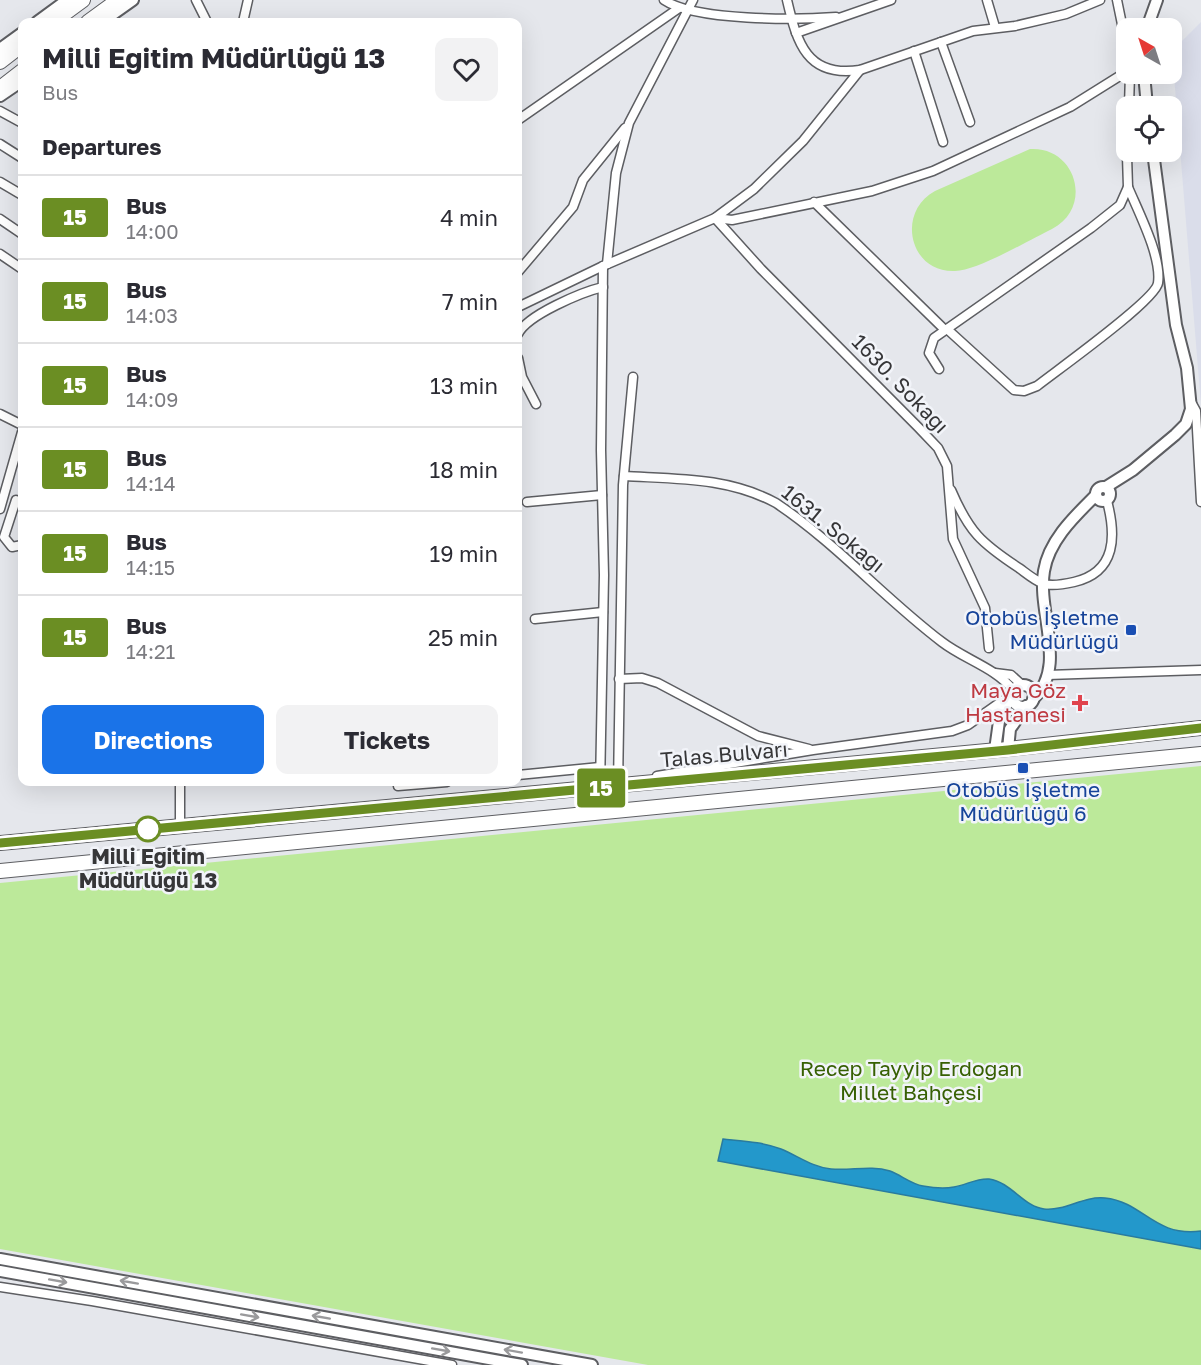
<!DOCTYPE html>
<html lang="en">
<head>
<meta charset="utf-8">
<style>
  :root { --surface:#fff; --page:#f2f2f3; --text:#2b2b33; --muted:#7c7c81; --line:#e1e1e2; --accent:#1a73e8 }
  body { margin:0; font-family:"Golos Text",sans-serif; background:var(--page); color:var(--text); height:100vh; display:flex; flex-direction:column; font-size:22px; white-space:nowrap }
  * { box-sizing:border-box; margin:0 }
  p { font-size:20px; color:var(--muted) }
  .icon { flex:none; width:33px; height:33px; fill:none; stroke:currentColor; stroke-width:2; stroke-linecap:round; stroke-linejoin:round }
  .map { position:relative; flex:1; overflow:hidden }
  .details { position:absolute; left:18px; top:18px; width:504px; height:768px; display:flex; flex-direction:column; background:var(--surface); border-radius:12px; box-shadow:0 6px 24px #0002 }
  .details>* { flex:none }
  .badge { padding:0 12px; border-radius:4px; font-size:21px; line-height:39px }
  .needle { width:39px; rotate:321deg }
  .tools { position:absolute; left:1116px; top:18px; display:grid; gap:12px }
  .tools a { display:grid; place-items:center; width:66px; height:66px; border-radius:12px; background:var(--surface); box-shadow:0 6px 24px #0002; font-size:30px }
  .map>.badge { position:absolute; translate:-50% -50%; box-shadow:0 0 0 3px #fff }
  h2 { padding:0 24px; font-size:22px; line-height:54px }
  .round { display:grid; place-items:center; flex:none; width:63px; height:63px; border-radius:12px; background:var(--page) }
  .summary { display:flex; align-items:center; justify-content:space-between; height:102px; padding:0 24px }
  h1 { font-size:28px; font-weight:700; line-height:45px }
  .cta { display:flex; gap:12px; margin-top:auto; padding:12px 24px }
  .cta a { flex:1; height:69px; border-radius:12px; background:var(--accent); color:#fff; font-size:24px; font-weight:700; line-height:69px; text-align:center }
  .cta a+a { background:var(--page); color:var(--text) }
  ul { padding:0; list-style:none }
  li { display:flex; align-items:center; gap:18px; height:84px; padding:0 24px; border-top:2px solid var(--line) }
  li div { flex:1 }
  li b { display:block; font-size:22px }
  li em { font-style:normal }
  li .badge { min-width:66px; font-weight:700; text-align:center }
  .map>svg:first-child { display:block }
</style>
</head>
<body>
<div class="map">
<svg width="1201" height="1365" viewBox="0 0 1201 1365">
  <rect width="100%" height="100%" fill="#e5e7ec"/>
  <path fill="#daddea" d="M 1201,22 L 1201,405 L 1172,51 Z"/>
  <g fill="#bce99a">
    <path d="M 1030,149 C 1076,146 1094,207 1052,229 C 1029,240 979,270 955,271 C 909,273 896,212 935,191 Z"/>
    <path d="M 1201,766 L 1201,1365 L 648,1365 L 0,1249 L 0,883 Z"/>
  </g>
  <path fill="#2398cb" stroke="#297b9f" stroke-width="1.5" d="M 723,1139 C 742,1141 763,1142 781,1149 C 798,1156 812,1167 831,1169 C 851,1171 870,1165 890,1171 C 901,1175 911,1184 923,1186 C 934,1188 943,1189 954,1187 C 966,1185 977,1178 989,1179 C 1011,1182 1024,1207 1044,1209 C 1067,1211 1082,1196 1105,1198 C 1144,1202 1153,1237 1201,1231 L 1201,1249 L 718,1161 Z"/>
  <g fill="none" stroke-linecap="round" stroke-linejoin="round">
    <defs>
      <g id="minor">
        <path d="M 196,0 L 207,22"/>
        <path d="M 664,0 C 695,21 797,20 836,17"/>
        <path d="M 787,0 C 797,43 807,78 860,70 L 973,31 L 1015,26 L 1066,14 L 1100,0"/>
        <path d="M 987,0 L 995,27"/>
        <path d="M 1117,0 L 1126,44"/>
        <path d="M 243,22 L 248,0"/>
        <path d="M 796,33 L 891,0"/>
        <path d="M 941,42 L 970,122"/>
        <path d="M 914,51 L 943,142"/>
        <path d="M 1129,106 L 1130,74"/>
        <path d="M 0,111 L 22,123"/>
        <path d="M 518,120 L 679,8"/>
        <path d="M 0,144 L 22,158"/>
        <path d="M 0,182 L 22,195"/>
        <path d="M 814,202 L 945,330"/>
        <path d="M 715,218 L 761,269 L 918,427 L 938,448 L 947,466 L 953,539 L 985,608 L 989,648"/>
        <path d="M 716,218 L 732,220 L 872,191 L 933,171 L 1070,107 L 1126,72"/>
        <path d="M 0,219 L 22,234"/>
        <path d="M 0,254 L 22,269"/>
        <path d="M 607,264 L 616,173 L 629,123 L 693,0"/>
        <path d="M 518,272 L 573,207 L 583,180 L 625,128"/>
        <path d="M 518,307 L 603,266 L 715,218 L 754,189 L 803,141 L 860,70"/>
        <path d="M 947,329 L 1014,390 L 1024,391 L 1037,386 C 1056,371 1156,300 1158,283 C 1162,257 1138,211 1128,187"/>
        <path d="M 518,334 C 527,315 582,292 603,287"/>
        <path d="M 518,358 L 522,377 L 536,404"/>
        <path d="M 939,369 L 929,353 L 934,338 L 1091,228 L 1120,205 L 1128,187 L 1126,125"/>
        <path d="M 1191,402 L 1196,411 L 1201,502"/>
        <path d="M 0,414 L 22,425"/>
        <path d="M 624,476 C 676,479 728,477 776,503 C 836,543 884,598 942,642 C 964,659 996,668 1013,690"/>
        <path d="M 951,490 C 969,532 981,543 1019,568 C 1026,573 1034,580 1042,583 C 1050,587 1065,584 1074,582 C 1117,572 1116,535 1107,501"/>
        <path d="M 16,500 L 4,537 L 12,547 L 22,545"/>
        <path d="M 527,502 L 602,495"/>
        <path d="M 0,509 L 22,432"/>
        <path d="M 535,619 L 603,612"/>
        <path d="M 995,673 L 1011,675 L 1022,685"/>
        <path d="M 1047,675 L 1201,670"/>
        <path d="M 619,679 L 642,678 L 658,683 L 758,736 L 809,749"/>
        <path d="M 518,775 L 600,767"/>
        <path d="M 657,776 L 813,750 L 952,731 L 968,725 L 1012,694"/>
        <path d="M 180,782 L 180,827"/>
        <path d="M 398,786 L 447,782"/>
        <path d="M 618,786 L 623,485 L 633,377"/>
        <path d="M 600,788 L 604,575 L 601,450 L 603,266"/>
        <path d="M 0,1287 L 92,1301 L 452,1365"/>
      </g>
      <g id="tertiary">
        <path d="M 37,22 L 67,0"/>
        <path d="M 102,22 L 133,0"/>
        <path d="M 1147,28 L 1157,0"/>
        <path d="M 0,49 L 22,33"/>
        <path d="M 1144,74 L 1147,106"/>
        <path d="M 0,96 L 22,81"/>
        <circle cx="1103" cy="494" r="7"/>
        <path d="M 1106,487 L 1133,470 L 1175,435 L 1186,424 L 1191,409 L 1187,368 L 1176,325 L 1153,152"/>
        <circle cx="1023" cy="696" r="11"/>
        <path d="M 1033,699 C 1068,667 1037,613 1044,571 C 1049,540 1075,516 1096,495"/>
        <path d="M 1008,749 L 1010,729 L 1026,706"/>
        <path d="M 995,750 L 1000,714 L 1012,697"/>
        <path d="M 0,1259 L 592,1365"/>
        <path d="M 0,1271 L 522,1365"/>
      </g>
      <g id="primary">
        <path d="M 53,22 L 83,0"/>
        <path d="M 88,22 L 118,0"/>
        <path d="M 0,62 L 22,45"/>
        <path d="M 0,88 L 22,71"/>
        <path d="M 0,843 L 1008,749 L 1201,728"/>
        <path d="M 0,871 L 1201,754"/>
      </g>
    </defs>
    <use href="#minor" stroke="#5d5e62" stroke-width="11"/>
    <use href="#tertiary" stroke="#5d5e62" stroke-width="14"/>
    <use href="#primary" stroke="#5d5e62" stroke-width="16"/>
    <use href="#minor" stroke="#fff" stroke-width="8"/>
    <use href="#tertiary" stroke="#fff" stroke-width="10"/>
    <use href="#primary" stroke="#fff" stroke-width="14"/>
  </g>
  <defs><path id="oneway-shaft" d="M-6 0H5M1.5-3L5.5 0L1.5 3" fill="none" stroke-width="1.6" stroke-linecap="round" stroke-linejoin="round" transform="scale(1.5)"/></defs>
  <g stroke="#9a9a9c">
    <use href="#oneway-shaft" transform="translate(58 1281) rotate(10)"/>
    <use href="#oneway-shaft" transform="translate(129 1282) rotate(-170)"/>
    <use href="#oneway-shaft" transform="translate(250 1316) rotate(10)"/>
    <use href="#oneway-shaft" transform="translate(321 1317) rotate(-170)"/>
    <use href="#oneway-shaft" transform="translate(441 1350) rotate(10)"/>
    <use href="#oneway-shaft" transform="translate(513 1351) rotate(-170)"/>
  </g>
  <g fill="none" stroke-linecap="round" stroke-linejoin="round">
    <defs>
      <path id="line" d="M 0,843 L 1008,750 L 1201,728"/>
    </defs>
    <use href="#line" stroke="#fff" stroke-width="14"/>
    <use href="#line" stroke="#6b8e23" stroke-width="9"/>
  </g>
  <g fill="#1a4fb4" stroke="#f2f4f9" stroke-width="2">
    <rect x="1125" y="624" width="12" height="12" rx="3"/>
    <rect x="1017" y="762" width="12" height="12" rx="3"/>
  </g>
  <path fill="#e0444e" stroke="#f2f4f9" stroke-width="2" d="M1077 694h6v6h6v6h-6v6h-6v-6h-6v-6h6z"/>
  <circle fill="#fff" stroke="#6b8e23" stroke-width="3" cx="148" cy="829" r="12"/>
  <g text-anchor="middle" stroke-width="5" stroke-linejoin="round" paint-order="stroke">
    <g font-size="21" fill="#363638" stroke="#f2f4f9">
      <text transform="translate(900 384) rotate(46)" y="7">1630. Sokağı</text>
      <text transform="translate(833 529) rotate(39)" y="7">1631. Sokağı</text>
      <text transform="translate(724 755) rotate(-5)" y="7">Talas Bulvarı</text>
    </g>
    <g font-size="21" fill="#164399" stroke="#f2f4f9" text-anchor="end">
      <text x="1119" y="625">Otobüs İşletme<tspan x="1119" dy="24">Müdürlüğü</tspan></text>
      <text x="1023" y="797" text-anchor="middle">Otobüs İşletme<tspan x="1023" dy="24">Müdürlüğü 6</tspan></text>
    </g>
    <g font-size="21" fill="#be3a42" stroke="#f2f4f9" text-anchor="end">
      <text x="1066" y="698">Maya Göz<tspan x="1066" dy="24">Hastanesi</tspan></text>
    </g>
    <g font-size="21" font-weight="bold" fill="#363638" stroke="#f2f4f9">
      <text x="148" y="864">Milli Eğitim<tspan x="148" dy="24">Müdürlüğü 13</tspan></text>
    </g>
    <g font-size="21" fill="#376003" stroke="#f2f4f9">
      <text x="911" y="1076">Recep Tayyip Erdoğan<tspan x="911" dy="24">Millet Bahçesi</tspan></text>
    </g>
  </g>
</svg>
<div class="tools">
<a><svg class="needle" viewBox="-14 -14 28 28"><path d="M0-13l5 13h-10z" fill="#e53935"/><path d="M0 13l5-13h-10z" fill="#7c7c81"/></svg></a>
<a><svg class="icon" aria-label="locate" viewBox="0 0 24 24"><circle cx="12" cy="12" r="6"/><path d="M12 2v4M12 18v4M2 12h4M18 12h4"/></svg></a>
</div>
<b class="badge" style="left:601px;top:788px;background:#6b8e23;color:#fff">15</b>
<section class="details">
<div class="summary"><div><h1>Milli Eğitim Müdürlüğü 13</h1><p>Bus</p></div><a class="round"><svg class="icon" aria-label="heart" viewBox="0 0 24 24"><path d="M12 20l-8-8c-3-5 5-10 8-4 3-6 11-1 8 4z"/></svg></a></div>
<h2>Departures</h2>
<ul>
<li><span class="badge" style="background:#6b8e23;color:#fff">15</span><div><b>Bus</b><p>14:00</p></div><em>4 min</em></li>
<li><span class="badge" style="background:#6b8e23;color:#fff">15</span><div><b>Bus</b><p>14:03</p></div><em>7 min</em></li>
<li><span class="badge" style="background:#6b8e23;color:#fff">15</span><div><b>Bus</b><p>14:09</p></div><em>13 min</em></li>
<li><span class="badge" style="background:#6b8e23;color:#fff">15</span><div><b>Bus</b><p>14:14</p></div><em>18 min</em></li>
<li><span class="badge" style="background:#6b8e23;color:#fff">15</span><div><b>Bus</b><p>14:15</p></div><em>19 min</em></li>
<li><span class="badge" style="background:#6b8e23;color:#fff">15</span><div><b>Bus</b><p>14:21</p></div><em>25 min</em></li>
</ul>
<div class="cta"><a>Directions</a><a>Tickets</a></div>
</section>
</div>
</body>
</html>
